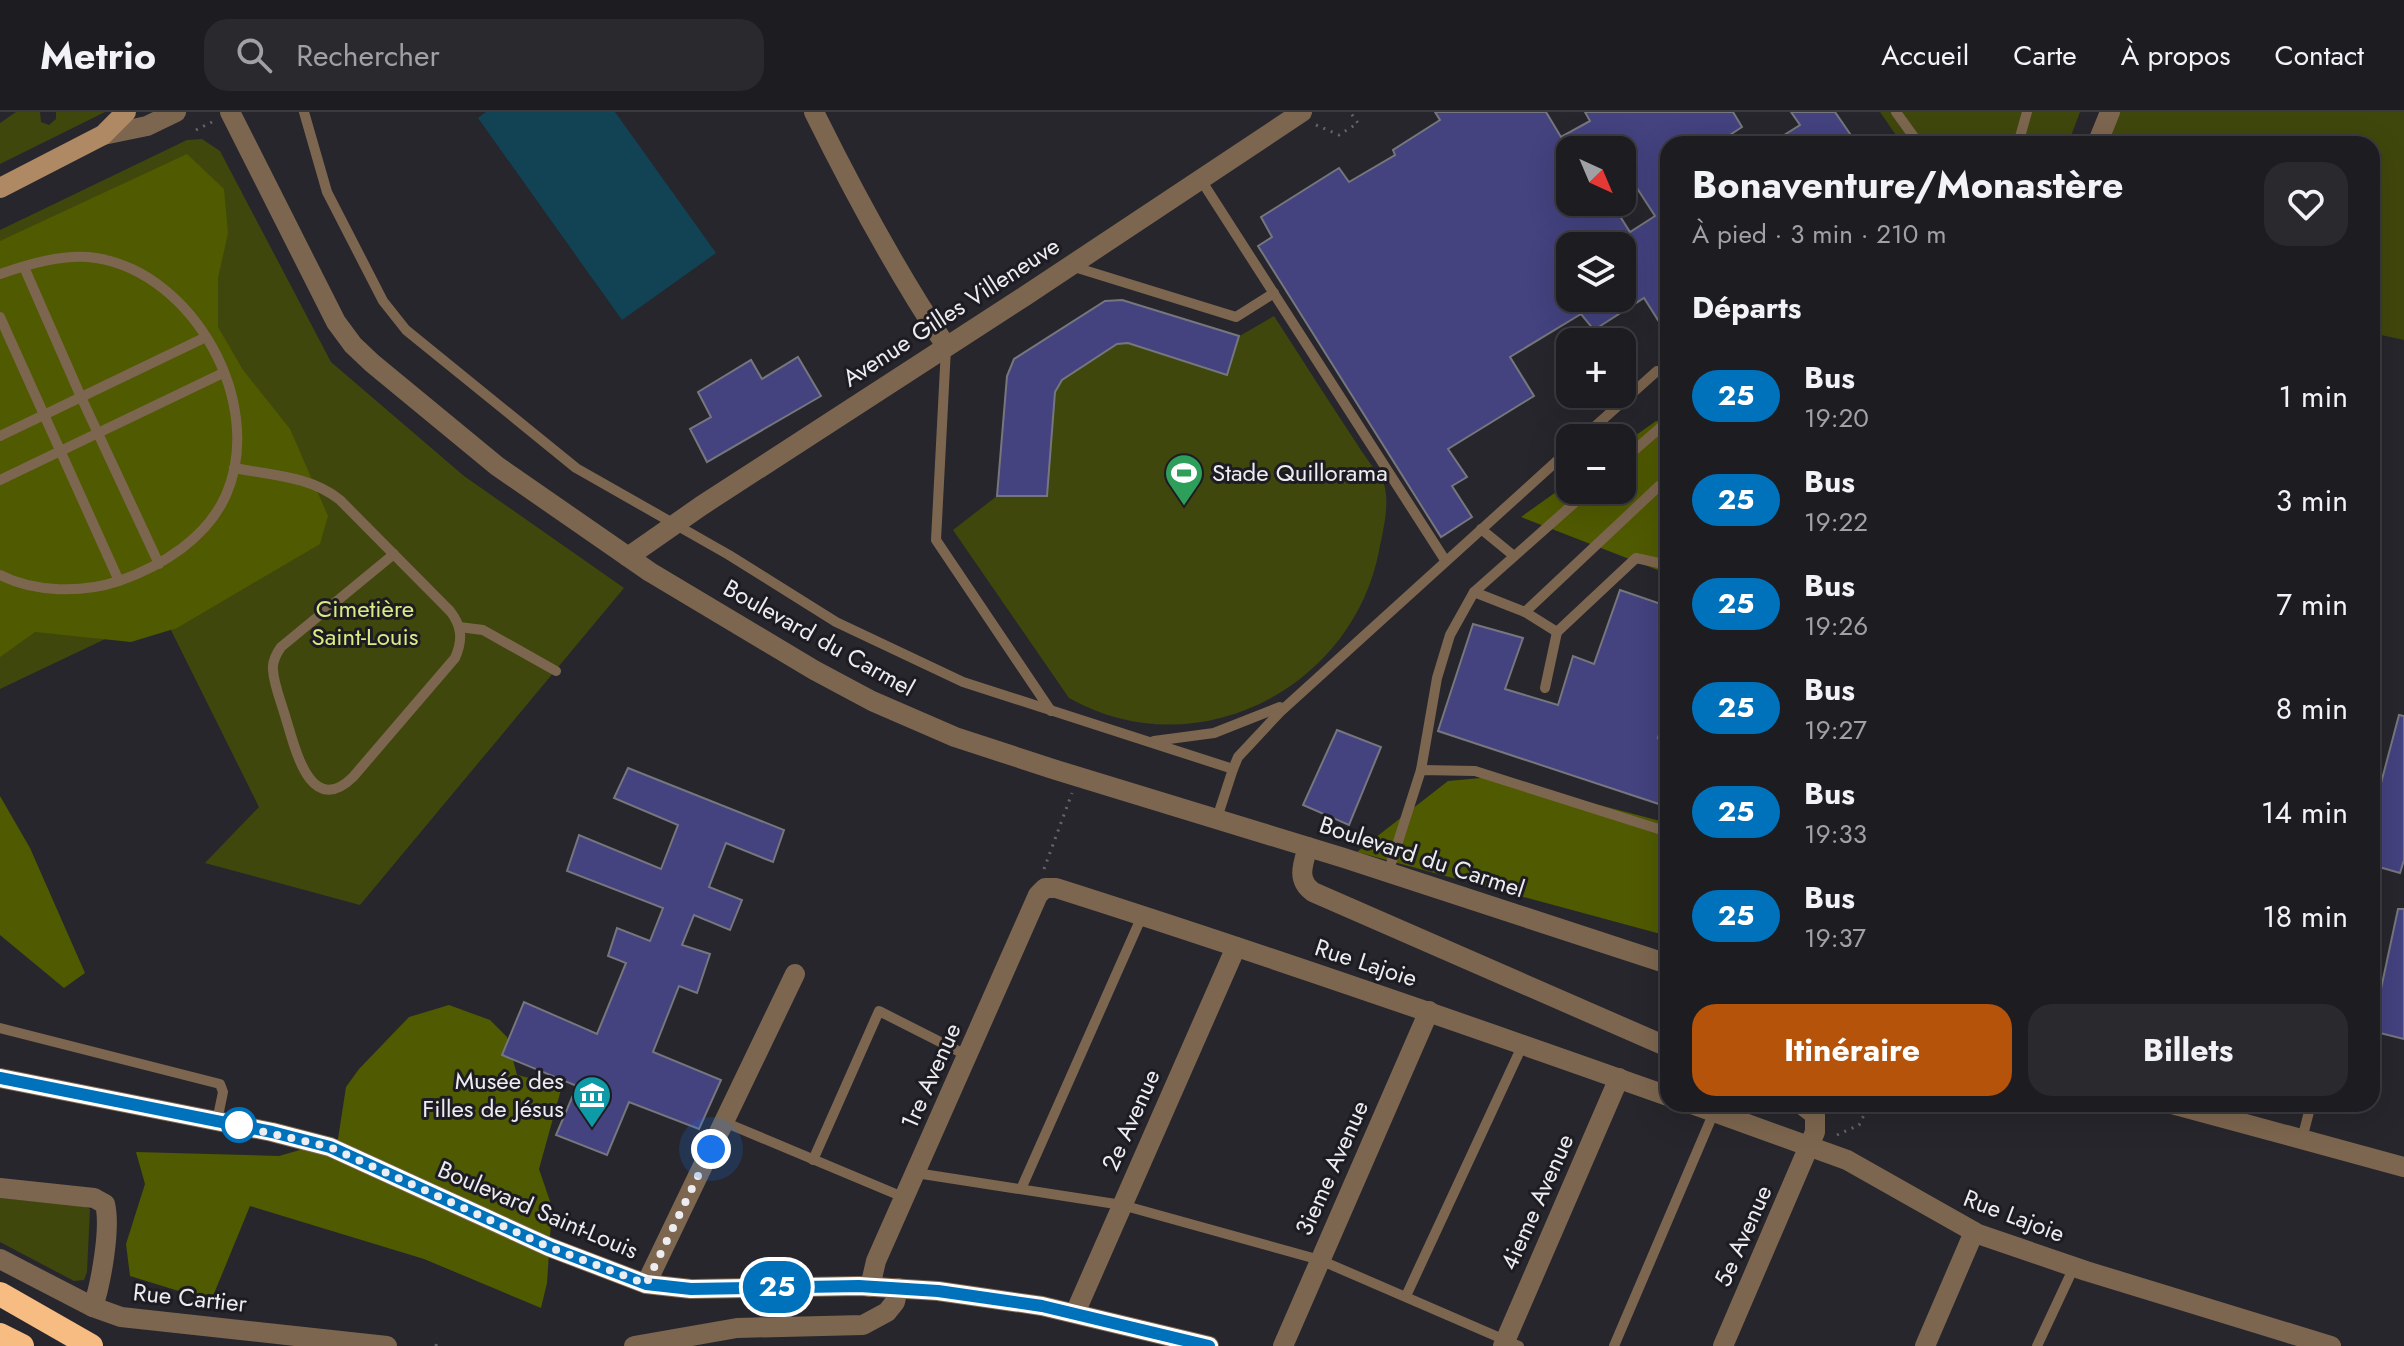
<!DOCTYPE html>
<html lang="fr">
<head>
<meta charset="utf-8">
<style>
  :root { --surface:#1d1c21; --page:#2a292e; --text:#f1f3f6; --muted:#a0a1a5; --line:#3b3a3f; --accent:#b45309 }
  body { margin:0; font-family:Jost,sans-serif; background:var(--page); color:var(--text); height:100vh; display:flex; flex-direction:column; font-size:30px; white-space:nowrap }
  * { box-sizing:border-box; margin:0 }
  p { font-size:26px; color:var(--muted) }
  .icon { flex:none; width:44px; height:44px; fill:none; stroke:currentColor; stroke-width:2; stroke-linecap:round; stroke-linejoin:round }
  .map { position:relative; flex:1; overflow:hidden }
  .details { position:absolute; left:1660px; top:24px; width:720px; height:976px; display:flex; flex-direction:column; background:var(--surface); border-radius:24px; box-shadow:0 8px 32px #0002,0 0 0 2px var(--line) }
  .details>* { flex:none }
  .badge { padding:0 16px; border-radius:26px; font-size:28px; line-height:52px }
  .needle { width:52px; rotate:136deg }
  .controls { position:absolute; left:1556px; top:24px; display:grid; gap:16px }
  .controls a { display:grid; place-items:center; width:80px; height:80px; border-radius:16px; background:var(--surface); box-shadow:0 8px 32px #0002,0 0 0 2px var(--line); font-size:40px }
  .you { position:absolute; width:40px; height:40px; margin:-20px; border:6px solid #fff; border-radius:50%; background:#1a73e8; box-shadow:0 0 0 12px #1a73e833 }
  .map>.badge { position:absolute; translate:-50% -50%; box-shadow:0 0 0 4px #fff }
  h2 { padding:0 32px; font-size:30px; line-height:72px }
  .round { display:grid; place-items:center; flex:none; width:84px; height:84px; border-radius:24px; background:var(--page) }
  .overview { display:flex; align-items:center; justify-content:space-between; height:136px; padding:0 32px }
  h1 { font-size:38px; font-weight:700; line-height:60px }
  .action { display:flex; gap:16px; margin-top:auto; padding:16px 32px }
  .action a { flex:1; height:92px; border-radius:24px; background:var(--accent); color:#fff; font-size:32px; font-weight:700; line-height:92px; text-align:center }
  .action a+a { background:var(--page); color:var(--text) }
  ul { padding:0; list-style:none }
  li { display:flex; align-items:center; gap:24px; height:104px; padding:0 32px }
  li div { flex:1 }
  li b { display:block; font-size:30px }
  li em { font-style:normal }
  li .badge { min-width:88px; font-weight:700; text-align:center }
  header { display:flex; align-items:center; gap:48px; box-sizing:border-box; height:112px; padding:0 40px; background:var(--surface); border-bottom:2px solid var(--line) }
  header strong { font-size:38px }
  nav { display:flex; gap:44px; margin-inline-start:auto; font-size:28px }
  .search { width:560px; height:72px; background:var(--page); display:flex; align-items:center; gap:20px; box-sizing:border-box; padding:0 28px; border-radius:24px; color:var(--muted); font-size:30px }
  .map>svg:first-child { display:block }
</style>
</head>
<body>
<header>
<strong>Metrio</strong>
<div class="search"><svg class="icon" aria-label="search" viewBox="0 0 24 24"><circle cx="10" cy="10" r="6"/><path d="M15 15l6 6"/></svg>Rechercher</div>
<nav><a>Accueil</a><a>Carte</a><a>À propos</a><a>Contact</a></nav>
</header>
<div class="map">
<svg width="2404" height="1234" viewBox="0 0 2404 1234">
  <rect width="100%" height="100%" fill="#27262c"/>
  <g fill="#40470c">
    <path d="M 16,0 L 40,0 L 41,10 L 49,13 L 56,7 L 56,0 L 105,0 L 0,52 L 0,11 Z"/>
    <path d="M 1880,0 L 2080,0 L 2068,32 L 1902,32 Z"/>
    <path d="M 2103,0 L 2404,0 L 2404,228 L 2372,221 L 2372,32 L 2092,32 Z"/>
    <path d="M 202,27 L 220,39 L 331,250 L 464,364 L 624,476 L 360,793 L 205,751 L 259,695 L 162,500 L 0,577 L 0,118 L 187,28 Z"/>
    <path d="M 1122,188 L 1238,225 L 1274,204 C 1302,247 1329,290 1357,332 C 1362,341 1381,365 1384,372 C 1390,392 1383,419 1379,439 C 1352,578 1194,657 1069,586 L 953,418 L 997,384 L 1007,264 L 1014,247 L 1105,189 Z"/>
    <path d="M 0,1086 L 84,1094 L 90,1097 L 87,1160 L 84,1168 L 74,1169 L 0,1130 Z"/>
  </g>
  <g fill="#505a01">
    <path d="M 187,42 L 224,77 L 228,121 L 218,166 L 218,215 L 243,258 L 290,317 L 328,404 L 320,432 L 177,516 L 131,530 L 35,520 L 0,545 L 0,129 Z"/>
    <path d="M 1656,309 L 1668,311 L 1668,462 L 1521,405 L 1570,370 L 1570,378 L 1622,378 L 1622,333 Z"/>
    <path d="M 1492,665 L 1668,711 L 1668,824 L 1357,740 L 1448,669 Z"/>
    <path d="M 0,684 L 30,736 L 85,861 L 64,876 L 0,823 Z"/>
    <path d="M 449,893 L 490,908 L 507,925 L 517,963 L 562,974 L 539,1057 L 552,1095 L 547,1171 L 541,1196 L 424,1147 L 250,1094 L 211,1189 L 130,1164 L 126,1132 L 145,1072 L 136,1040 L 279,1044 L 338,1027 L 346,975 L 359,957 L 409,905 Z"/>
  </g>
  <path fill="#114355" d="M 486,0 L 615,0 L 716,141 L 622,208 L 478,6 Z"/>
  <g fill="#44427f" stroke="#76767e" stroke-width="2" fill-rule="evenodd">
    <path d="M 1435,0 L 1546,0 L 1561,25 L 1590,9 L 1585,0 L 1733,0 L 1742,15 L 1716,32 L 1668,32 L 1668,224 L 1644,186 L 1594,218 L 1581,202 L 1510,245 L 1534,284 L 1448,337 L 1467,365 L 1452,374 L 1472,405 L 1441,425 L 1258,134 L 1272,125 L 1261,105 L 1339,56 L 1349,70 L 1395,43 L 1393,38 L 1440,8 ZM 1570,38 L 1622,38 L 1622,53 L 1655,104 L 1630,120 L 1611,90 L 1570,90 ZM 1570,134 L 1622,134 L 1622,186 L 1570,186 Z"/>
    <path d="M 1791,0 L 1835,0 L 1857,32 L 1770,32 L 1800,13 Z"/>
    <path d="M 1122,188 L 1239,224 L 1227,263 L 1128,231 L 1117,232 L 1062,268 L 1055,280 L 1047,384 L 997,384 L 1007,264 L 1014,247 L 1105,189 Z"/>
    <path d="M 798,245 L 821,284 L 707,350 L 690,317 L 711,305 L 698,280 L 751,248 L 762,267 Z"/>
    <path d="M 1620,478 L 1667,494 L 1659,512 L 1668,515 L 1668,592 L 1658,626 L 1668,629 L 1668,695 L 1438,619 L 1473,512 L 1523,526 L 1505,577 L 1558,593 L 1573,544 L 1594,552 Z"/>
    <path d="M 2399,603 L 2404,604 L 2404,748 L 2400,761 L 2372,753 L 2372,705 Z"/>
    <path d="M 1337,618 L 1381,635 L 1349,713 L 1303,693 Z"/>
    <path d="M 628,656 L 784,718 L 773,750 L 726,731 L 709,775 L 742,788 L 730,818 L 694,803 L 682,833 L 710,842 L 697,881 L 679,874 L 653,940 L 721,968 L 699,1017 L 629,990 L 607,1043 L 556,1023 L 577,974 L 502,943 L 524,890 L 597,922 L 626,851 L 608,844 L 617,816 L 650,829 L 663,796 L 567,759 L 579,723 L 661,757 L 678,713 L 614,686 Z"/>
    <path d="M 2398,797 L 2404,797 L 2404,927 L 2372,919 Z"/>
  </g>
  <g fill="none" stroke-linecap="round" stroke-linejoin="round">
    <g stroke="#65646a" stroke-width="3" stroke-dasharray="2 6" stroke-linecap="butt">
      <path d="M 1316,13 L 1339,23 L 1358,11 L 1350,0"/>
      <path d="M 196,18 L 212,10"/>
      <path d="M 1044,757 L 1072,681"/>
      <path d="M 1837,1023 L 1859,1013 L 1864,1003 L 1848,992"/>
      <path d="M 436,1234 L 437,1226"/>
    </g>
    <g stroke="#7d664f" stroke-width="10">
      <path d="M 304,0 L 327,80 L 383,189 L 406,218 L 576,356 L 729,443 L 836,510 L 963,570 L 1233,657 L 1217,706"/>
      <path d="M 1896,0 L 1919,32"/>
      <path d="M 2018,32 L 2027,0"/>
      <path d="M 1201,68 L 1445,448"/>
      <path d="M 1071,154 L 1236,205 L 1274,181"/>
      <path d="M 24,155 L 81,285 L 159,452"/>
      <path d="M 0,162 C 29,152 65,141 96,146 C 194,161 266,292 226,383 C 207,426 162,454 119,469 C 83,481 35,481 0,463"/>
      <path d="M 0,205 L 119,469"/>
      <path d="M 946,236 L 936,428 L 1051,599"/>
      <path d="M 0,324 L 206,225"/>
      <path d="M 1582,326 L 1657,259 L 1668,261"/>
      <path d="M 1622,349 L 1668,309"/>
      <path d="M 234,356 C 270,363 311,364 340,388 L 450,499 C 462,514 463,528 455,546 L 353,665 C 310,707 295,635 286,607 C 282,592 274,574 273,558 C 272,549 276,542 281,535 L 394,442"/>
      <path d="M 0,368 L 223,261"/>
      <path d="M 1481,417 L 1514,444"/>
      <path d="M 1474,480 L 1525,500 L 1557,520 L 1636,446 L 1668,453"/>
      <path d="M 1525,500 L 1659,374 L 1668,377"/>
      <path d="M 459,515 L 483,518 L 556,559"/>
      <path d="M 1545,576 L 1557,520"/>
      <path d="M 1154,629 L 1214,621 L 1280,595"/>
      <path d="M 1233,657 L 1238,645 L 1280,600 L 1570,337"/>
      <path d="M 1421,658 L 1437,566 L 1450,523 L 1474,480 L 1589,378"/>
      <path d="M 1388,761 L 1421,658 L 1475,659 L 1668,720"/>
      <path d="M 0,916 L 220,972 L 223,980 L 217,1009"/>
      <path d="M 724,1010 L 903,1085"/>
      <path d="M 2302,1027 L 2311,992"/>
      <path d="M 813,1048 L 879,899 L 968,944"/>
      <path d="M 916,1061 L 1122,1093 L 1320,1148 L 1519,1234"/>
      <path d="M 1021,1077 L 1142,804"/>
      <path d="M 1406,1184 L 1523,932"/>
      <path d="M 1614,1234 L 1714,1000"/>
      <path d="M 2037,1234 L 2074,1155"/>
    </g>
    <g stroke="#7d664f" stroke-width="20">
      <path d="M 814,0 C 854,81 896,159 946,234"/>
      <path d="M 2097,32 L 2110,0"/>
      <path d="M 628,445 L 701,394 L 1025,184 L 1302,0"/>
      <path d="M 1308,735 C 1303,752 1296,768 1313,780 L 1668,935"/>
      <path d="M 1692,992 L 1847,1048 L 1978,1122 L 2086,1159 L 2331,1234"/>
      <path d="M 0,1076 L 94,1086 L 105,1092 C 111,1116 101,1171 93,1195"/>
      <path d="M 0,1147 L 93,1195 L 121,1205 L 387,1234"/>
      <path d="M 646,1172 L 795,862"/>
      <path d="M 870,1175 L 876,1149 L 1038,783 L 1045,776 L 1056,776 C 1261,841 1465,912 1668,984"/>
      <path d="M 1075,1201 L 1236,835"/>
      <path d="M 1283,1234 L 1429,899"/>
      <path d="M 1503,1234 L 1619,966"/>
      <path d="M 1723,1234 L 1815,1020 L 1815,1003 L 1801,992"/>
      <path d="M 1925,1234 L 1974,1120"/>
    </g>
    <g stroke="#7d664f" stroke-width="20">
      <path d="M 230,0 L 336,210 L 353,233 L 372,251 L 497,354 L 650,460 L 814,558 L 872,589 L 955,625 L 1056,658 L 1344,746 L 1668,852"/>
      <path d="M 103,23 L 147,14 L 176,0"/>
      <path d="M 0,966 L 272,1020 L 330,1035 L 549,1135 L 646,1172 L 691,1177 L 859,1174 L 938,1179 L 1042,1194 L 1209,1234"/>
      <path d="M 2172,992 L 2404,1055"/>
      <path d="M 634,1234 L 737,1216 L 863,1213 L 887,1200 L 895,1190 L 898,1176"/>
    </g>
    <path stroke="#ae8964" stroke-width="20" d="M 0,76 L 103,23 L 126,0"/>
    <g stroke="#f7bc82" stroke-width="24">
      <path d="M 0,1182 L 91,1234"/>
      <path d="M 0,1223 L 22,1234"/>
    </g>
  </g>
  <g fill="none" stroke-linecap="round" stroke-linejoin="round">
    <defs>
      <path id="line" d="M 0,966 L 272,1020 L 330,1035 L 549,1135 L 646,1172 L 691,1177 L 859,1174 L 938,1179 L 1042,1194 L 1209,1234"/>
    </defs>
    <use href="#line" stroke="#fff" stroke-width="18"/>
    <use href="#line" stroke="#0072bc" stroke-width="12"/>
    <path stroke="#edecf0" stroke-width="8" stroke-dasharray="0 14.4" d="M 239,1013 L 230,1012 L 330,1035 L 549,1135 L 646,1172 L 711,1037"/>
  </g>
  <defs>
    <symbol id="stadium-pin" viewBox="-11 -11 22 30"><path d="M0 17L-7.5 6A9.5 9.5 0 1 1 7.5 6Z" fill="#2e9e5b" stroke="#1d1c22"/><path d="M0-5a6.5 5 0 1 0 0 10a6.5 5 0 1 0 0-10ZM-3.5-1.8h7v3.6h-7Z" fill="#fff"/></symbol>
    <symbol id="museum-pin" viewBox="-11 -11 22 30"><path d="M0 17L-7.5 6A9.5 9.5 0 1 1 7.5 6Z" fill="#0f9aa8" stroke="#1d1c22"/><path d="M0-6L6-3V-2H-6V-3ZM-5-1h2V3h-2ZM-1-1h2V3h-2ZM3-1h2V3H3ZM-6 4H6V6H-6Z" fill="#fff"/></symbol>
  </defs>
  <g fill-rule="evenodd">
    <use href="#stadium-pin" x="1162" y="339" width="44" height="60"/>
    <use href="#museum-pin" x="570" y="961" width="44" height="60"/>
  </g>
  <circle fill="#fff" stroke="#0072bc" stroke-width="4" cx="239" cy="1013" r="16"/>
  <g text-anchor="middle" stroke-width="6" stroke-linejoin="round" paint-order="stroke">
    <g font-size="24" fill="#edecf0" stroke="#1d1c22">
      <text transform="translate(951 200) rotate(-33)" y="8">Avenue Gilles Villeneuve</text>
      <text transform="translate(819 526) rotate(29)" y="8">Boulevard du Carmel</text>
      <text transform="translate(1422 745) rotate(18)" y="8">Boulevard du Carmel</text>
      <text transform="translate(1366 851) rotate(18)" y="8">Rue Lajoie</text>
      <text transform="translate(931 964) rotate(-66)" y="8">1re Avenue</text>
      <text transform="translate(1131 1008) rotate(-66)" y="8">2e Avenue</text>
      <text transform="translate(1332 1056) rotate(-66)" y="8">3ieme Avenue</text>
      <text transform="translate(1537 1090) rotate(-66)" y="8">4ieme Avenue</text>
      <text transform="translate(538 1098) rotate(23)" y="8">Boulevard Saint-Louis</text>
      <text transform="translate(2014 1104) rotate(21)" y="8">Rue Lajoie</text>
      <text transform="translate(1743 1124) rotate(-66)" y="8">5e Avenue</text>
      <text transform="translate(190 1186) rotate(6)" y="8">Rue Cartier</text>
    </g>
    <g font-size="24" fill="#edecf0" stroke="#1d1c22" text-anchor="start">
      <text x="1212" y="369">Stade Quillorama</text>
      <text x="564" y="977" text-anchor="end">Musée des<tspan x="564" dy="28">Filles de Jésus</tspan></text>
    </g>
    <g font-size="24" fill="#daeb82" stroke="#1d1c22">
      <text x="365" y="505">Cimetière<tspan x="365" dy="28">Saint-Louis</tspan></text>
    </g>
  </g>
</svg>
<div class="controls">
<a><svg class="needle" viewBox="-14 -14 28 28"><path d="M0-13l5 13h-10z" fill="#e53935"/><path d="M0 13l5-13h-10z" fill="#a0a1a5"/></svg></a>
<a><svg class="icon" aria-label="layers" viewBox="0 0 24 24"><path d="M12 4l9 5-9 5-9-5zM3 14l9 5 9-5"/></svg></a>
<a>+</a>
<a>−</a>
</div>
<div class="you" style="left:711px;top:1037px"></div>
<b class="badge" style="left:777px;top:1175px;background:#0072bc;color:#fff">25</b>
<section class="details">
<div class="overview"><div><h1>Bonaventure/Monastère</h1><p>À pied · 3 min · 210 m</p></div><a class="round"><svg class="icon" aria-label="heart" viewBox="0 0 24 24"><path d="M12 20l-8-8c-3-5 5-10 8-4 3-6 11-1 8 4z"/></svg></a></div>
<h2>Départs</h2>
<ul>
<li><span class="badge" style="background:#0072bc;color:#fff">25</span><div><b>Bus</b><p>19:20</p></div><em>1 min</em></li>
<li><span class="badge" style="background:#0072bc;color:#fff">25</span><div><b>Bus</b><p>19:22</p></div><em>3 min</em></li>
<li><span class="badge" style="background:#0072bc;color:#fff">25</span><div><b>Bus</b><p>19:26</p></div><em>7 min</em></li>
<li><span class="badge" style="background:#0072bc;color:#fff">25</span><div><b>Bus</b><p>19:27</p></div><em>8 min</em></li>
<li><span class="badge" style="background:#0072bc;color:#fff">25</span><div><b>Bus</b><p>19:33</p></div><em>14 min</em></li>
<li><span class="badge" style="background:#0072bc;color:#fff">25</span><div><b>Bus</b><p>19:37</p></div><em>18 min</em></li>
</ul>
<div class="action"><a>Itinéraire</a><a>Billets</a></div>
</section>
</div>
</body>
</html>
